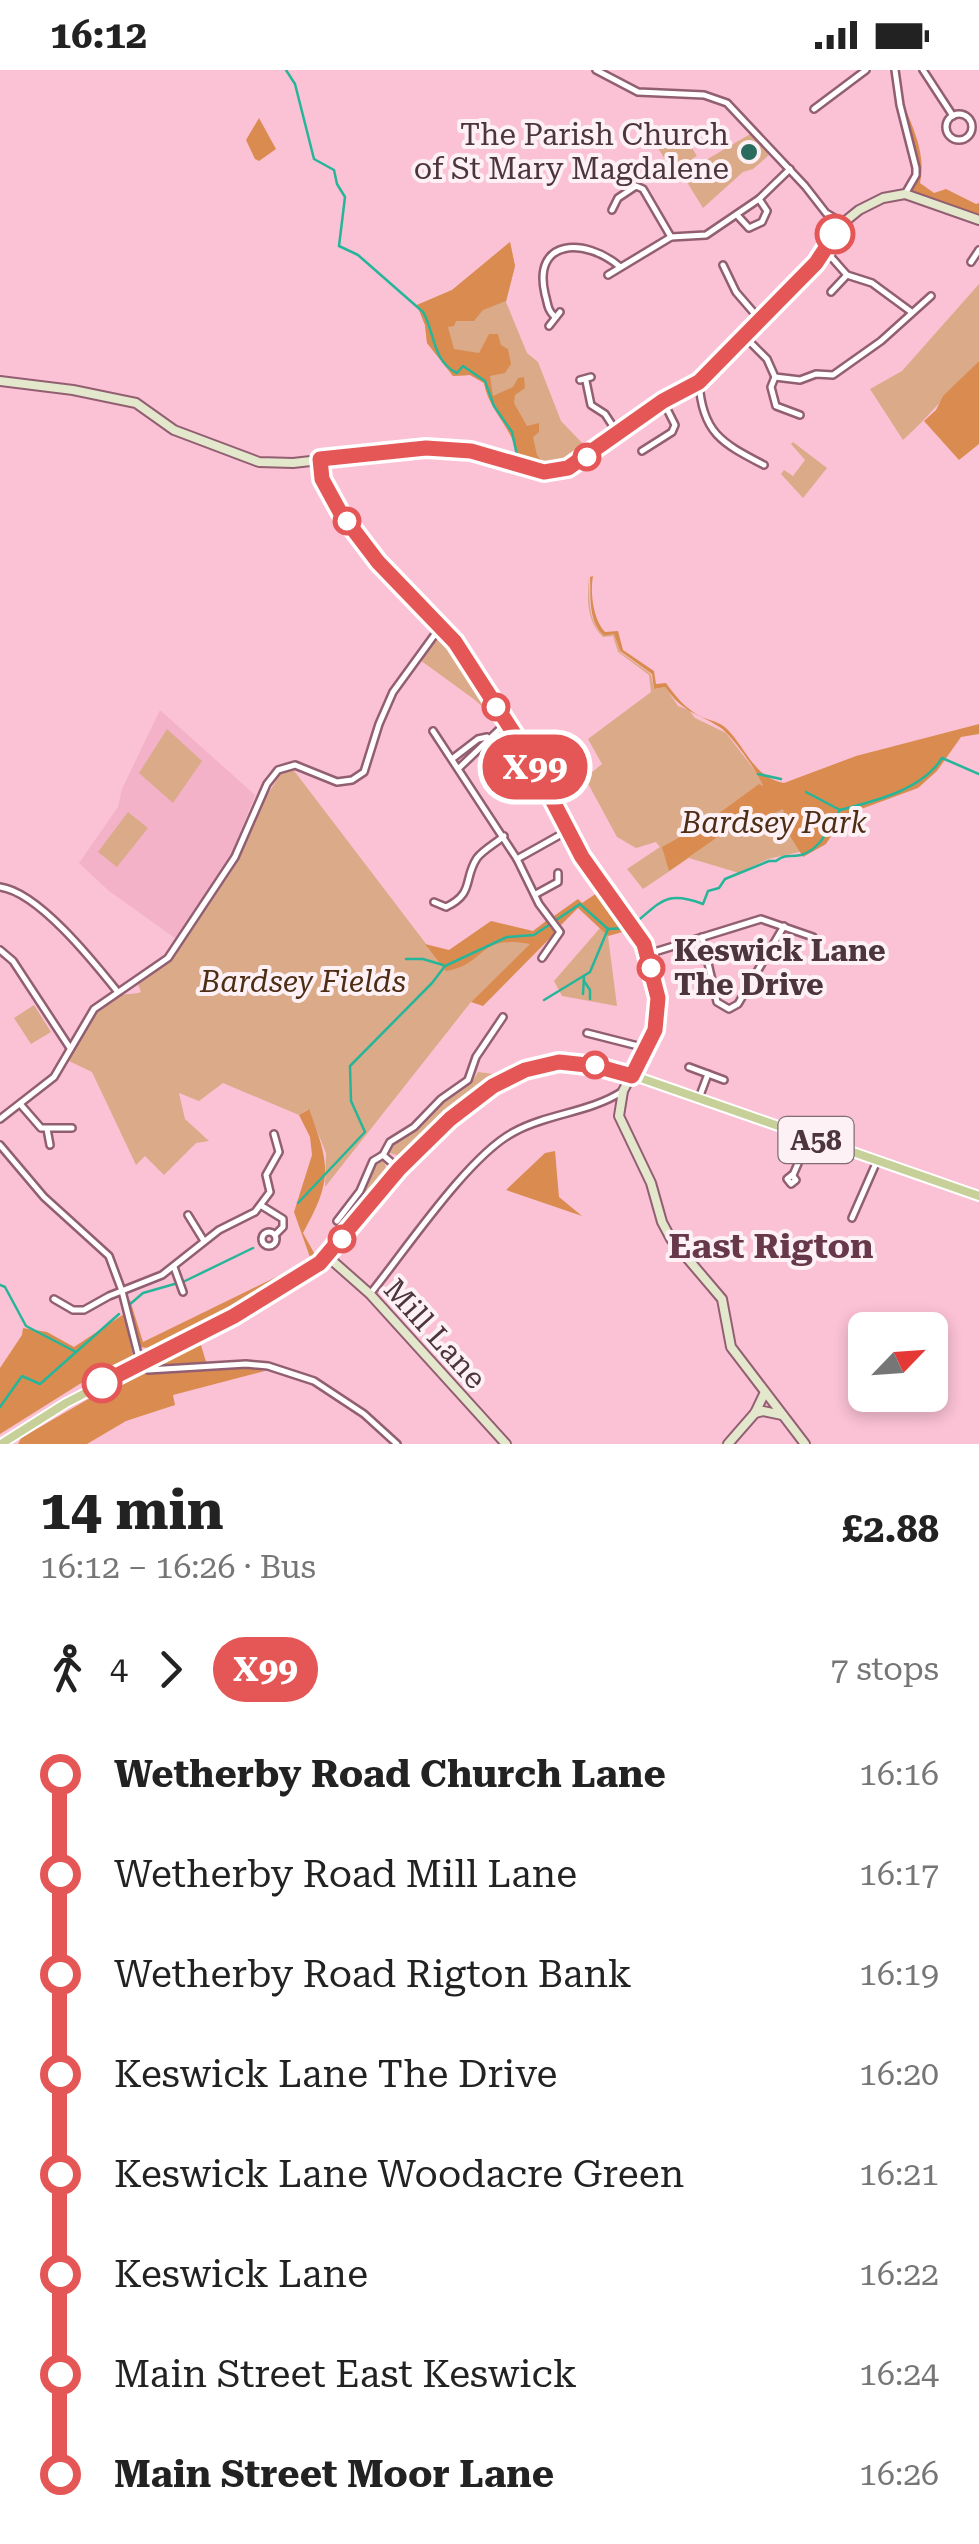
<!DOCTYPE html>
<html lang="en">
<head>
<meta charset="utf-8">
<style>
  :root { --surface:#fff; --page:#f2f2f2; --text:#222; --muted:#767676 }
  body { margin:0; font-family:"Roboto Serif",serif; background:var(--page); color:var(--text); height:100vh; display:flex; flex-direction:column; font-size:38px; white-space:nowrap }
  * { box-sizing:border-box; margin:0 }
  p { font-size:32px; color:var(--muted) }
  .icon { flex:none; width:55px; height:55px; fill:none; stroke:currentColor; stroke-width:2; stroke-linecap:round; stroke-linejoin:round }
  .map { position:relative; height:1374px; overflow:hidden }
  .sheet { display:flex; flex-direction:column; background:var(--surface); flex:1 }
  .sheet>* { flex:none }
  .badge { padding:0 20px; border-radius:32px; font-size:35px; line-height:65px }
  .needle { width:65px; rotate:65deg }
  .buttons { position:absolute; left:848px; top:1242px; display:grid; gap:20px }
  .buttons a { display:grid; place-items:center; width:100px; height:100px; border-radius:15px; background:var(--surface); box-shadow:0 5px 15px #0003; font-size:50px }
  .map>.badge { position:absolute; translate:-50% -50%; box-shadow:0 0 0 5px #fff }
  .legs { display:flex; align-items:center; gap:15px; height:110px; padding:0 40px; font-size:32px }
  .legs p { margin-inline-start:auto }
  .headline { display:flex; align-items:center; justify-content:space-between; height:170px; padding:0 40px }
  h1 { font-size:55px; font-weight:700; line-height:75px }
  ul { padding:0 40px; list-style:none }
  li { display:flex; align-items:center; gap:35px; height:100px; font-size:38px }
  li i { display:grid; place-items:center; width:15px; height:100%; margin:0 12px; background:currentColor }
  li i::after { content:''; width:25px; height:25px; margin:-12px; border:8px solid; border-radius:50%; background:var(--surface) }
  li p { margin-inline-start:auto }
  li:first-child i { background:linear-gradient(#0000 50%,currentColor 0) }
  li:last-child i { background:linear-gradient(currentColor 50%,#0000 0) }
  .status { display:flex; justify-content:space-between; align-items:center; height:70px; padding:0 50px; background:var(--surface); direction:ltr }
  .status svg { height:28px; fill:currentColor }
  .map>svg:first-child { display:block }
</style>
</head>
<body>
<div class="status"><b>16:12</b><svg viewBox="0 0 49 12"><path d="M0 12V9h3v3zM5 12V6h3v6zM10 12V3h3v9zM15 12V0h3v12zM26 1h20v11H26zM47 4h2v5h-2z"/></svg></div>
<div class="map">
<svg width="979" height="1374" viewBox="0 0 979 1374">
  <rect width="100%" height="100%" fill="#fbc1d5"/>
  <path fill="#f3b2c8" d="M 160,640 L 255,725 L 228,792 L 175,868 L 109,821 L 79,793 L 118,737 L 122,719 Z"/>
  <g fill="#dbab89">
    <path d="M 683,63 L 697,86 L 672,101 L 658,78 Z"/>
    <path d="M 752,63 L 769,85 L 753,99 L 743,102 L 703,138 L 682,104 Z"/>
    <path d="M 510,172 L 515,196 L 506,232 L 527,283 L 538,292 L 561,351 L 586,377 L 585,380 C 563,401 544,402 517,389 C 516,360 489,342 484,313 L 470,305 L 453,306 L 427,273 L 425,255 L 417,235 L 452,220 Z"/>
    <path d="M 979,214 L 979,291 C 952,317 931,345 903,370 L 870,319 L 902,301 Z"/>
    <path d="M 793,372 L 827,398 L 803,428 L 781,404 L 784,400 L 793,406 L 805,390 L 791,374 Z"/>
    <path d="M 589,507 C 590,528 587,551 604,566 L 614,564 L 620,582 L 651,604 L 654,619 L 665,617 L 678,636 L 689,640 L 695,648 L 726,663 L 760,707 L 765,722 L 779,717 L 804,781 L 768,789 L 739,803 L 689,788 L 643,819 L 627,799 L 660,777 L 656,772 L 636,778 L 617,767 L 585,708 L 602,694 L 588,669 L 651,622 L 649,605 L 618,582 L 613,566 L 603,567 C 586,551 587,528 589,507 Z"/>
    <path d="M 441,564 L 452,574 L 497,644 L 495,649 L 475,630 L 420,590 Z"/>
    <path d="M 167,659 L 202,691 L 173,733 L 139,703 Z"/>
    <path d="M 292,698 L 446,900 C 480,878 490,866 531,874 L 471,932 L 325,1117 L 326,1083 L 308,1039 L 299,1045 L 223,1013 L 199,1031 L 179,1023 L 185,1049 L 209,1071 L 196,1073 L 164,1105 L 145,1086 L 136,1095 L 92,1002 L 69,991 C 81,967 92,938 118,926 C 125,923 133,925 141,922 L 138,914 L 172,888 L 184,872 L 231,802 L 261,735 L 281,703 Z"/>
    <path d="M 128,742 L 148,758 L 117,797 L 98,782 Z"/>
    <path d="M 600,858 L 608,866 L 617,936 L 562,926 L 554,911 Z"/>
    <path d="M 34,935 L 51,962 L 31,974 L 14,948 Z"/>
    <path d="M 478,1002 L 494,1004 L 497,1008 L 442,1045 L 400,1086 L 390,1083 L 389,1079 L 418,1057 L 444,1029 L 472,1012 Z"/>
    <path d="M 377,1091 L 384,1091 L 387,1101 L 342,1160 L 343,1147 L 361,1124 Z"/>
  </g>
  <g fill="#da8c50">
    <path d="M 905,38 C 915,62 926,87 920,113 L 934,123 L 946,119 L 976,134 L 979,133 L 979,147 L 910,121 L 918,103 Z"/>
    <path d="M 259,48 L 276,79 L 259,91 L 255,89 L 246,70 Z"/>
    <path d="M 510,172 L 515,196 L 506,231 L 483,240 L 474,251 L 456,251 L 454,256 L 448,257 L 454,279 L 479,283 L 489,264 L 498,264 L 501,275 L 508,279 L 511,294 L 505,303 L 490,306 L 493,326 L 513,317 L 518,308 L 524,307 L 525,318 L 515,325 L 514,333 L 527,356 L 539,353 L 539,362 L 533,367 L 537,385 L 547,399 L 517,389 C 516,360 489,342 484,313 L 470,305 L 453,306 L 427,273 L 425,255 L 417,235 L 452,220 Z"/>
    <path d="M 979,291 L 979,374 L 959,390 L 924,351 L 936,340 L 943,326 Z"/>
    <path d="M 593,506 C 590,523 593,549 605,562 L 618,561 L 623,580 L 654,601 L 656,614 L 666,613 C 676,627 686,639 700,646 C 709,651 720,651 728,660 C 746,679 755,708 784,713 L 856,686 L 979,654 L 979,664 L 961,667 L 937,701 L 918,718 L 845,745 L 826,774 L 803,787 L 790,766 L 783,739 L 754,753 L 729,759 L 669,801 L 662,777 L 707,752 L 759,714 L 763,716 C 759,703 732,666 721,658 C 697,642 684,644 665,617 L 654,619 L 652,604 L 620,581 L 614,564 L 604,566 C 588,551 591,528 590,507 Z"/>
    <path d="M 600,821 L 630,860 L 608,866 L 578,838 L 561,855 L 554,846 L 578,829 L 582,833 Z"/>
    <path d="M 491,851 L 533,861 L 546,851 L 555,863 L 483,936 L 471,932 L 530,874 C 476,864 489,893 446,901 L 425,874 L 449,880 Z"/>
    <path d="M 309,1039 C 330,1095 333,1109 303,1163 L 318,1190 L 231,1239 L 148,1278 L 140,1277 L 127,1232 L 130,1230 L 143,1272 L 311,1190 L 294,1142 L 312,1085 L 310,1067 L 299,1045 Z"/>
    <path d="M 555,1081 L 559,1127 L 582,1146 L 506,1120 L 545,1083 Z"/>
    <path d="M 124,1244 L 133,1286 L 102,1300 L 0,1364 L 0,1298 L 22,1265 L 23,1258 L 47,1262 L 74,1277 Z"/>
    <path d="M 200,1272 L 207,1295 L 153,1298 L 149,1294 Z"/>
    <path d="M 244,1297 L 265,1301 L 173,1325 L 175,1335 L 126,1351 L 87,1374 L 18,1374 L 21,1368 L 142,1298 L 151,1303 Z"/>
  </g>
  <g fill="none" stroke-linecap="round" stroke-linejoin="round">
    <g stroke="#27b59a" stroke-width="2.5">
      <path d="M 286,0 L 295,14 L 314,89 L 334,100 L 337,114 L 345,127 L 339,176 L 358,185 L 423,242 C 435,262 432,291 457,303 L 463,296 L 485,311 L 494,336 L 512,362 L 518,390"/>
      <path d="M 758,704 L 781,709"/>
      <path d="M 806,722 L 840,740 C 875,731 922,720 942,688 L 979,704"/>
      <path d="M 634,854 C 661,832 665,820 703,834 L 708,821 L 719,818 L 725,809 L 769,791 L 776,791 C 786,783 789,788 801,785 C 822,779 830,755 840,740"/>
      <path d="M 406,889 L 423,889 L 443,895"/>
      <path d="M 584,911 L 590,920 L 590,929"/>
      <path d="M 583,924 L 584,907"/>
      <path d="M 544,930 L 590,902 L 608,859"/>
      <path d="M 298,1133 L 365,1062 L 351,1031 L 350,996 L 432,913 L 445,896 L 507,867 L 534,865 L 580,834 L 608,859 L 628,858"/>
      <path d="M 0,1215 L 5,1217 L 26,1256 L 76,1282"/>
      <path d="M 129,1235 L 143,1223 L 185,1211 L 253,1178"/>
      <path d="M 0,1337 L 22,1306 L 40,1314 L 119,1244"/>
    </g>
    <defs>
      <g id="street">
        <path d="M 596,0 L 638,22 L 704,25 L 727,33 L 805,116 L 826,143 L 843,153"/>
        <path d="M 895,0 L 900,35 L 916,98 L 916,105 L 905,124"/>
        <path d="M 923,0 L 953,46"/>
        <path d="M 814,39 L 866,0"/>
        <circle cx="959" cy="57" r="13"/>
        <path d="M 612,140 L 618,128 L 636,116 L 643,119 L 671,167"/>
        <path d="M 737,145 L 749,158 L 762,152 L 767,141 L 759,129"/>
        <path d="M 825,180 L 847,205 L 872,213 L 910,241"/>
        <path d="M 971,192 L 979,180"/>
        <path d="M 723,195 L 736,222 L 761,251"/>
        <path d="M 608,205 L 671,167 L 706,165 L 759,129 L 790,99"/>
        <path d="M 831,222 L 847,205"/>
        <path d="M 554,246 C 547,239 548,234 545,224 C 532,168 586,168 619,196"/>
        <path d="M 549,256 L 560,242"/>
        <path d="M 745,267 L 767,289 L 775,307 L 800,310 L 816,304 L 833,305 L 881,271 L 931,226"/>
        <path d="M 775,307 L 771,317 L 776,336 L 800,345"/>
        <path d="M 580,310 L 591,307"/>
        <path d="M 586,311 L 591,335 L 605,344 L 618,364"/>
        <path d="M 699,312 C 702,363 722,373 764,395"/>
        <path d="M 642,381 L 672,362 L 675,355 L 663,331"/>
        <path d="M 433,661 L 517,789 L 567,761"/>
        <path d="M 452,689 L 478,669 L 487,667"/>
        <path d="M 459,698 L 506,653"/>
        <path d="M 517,789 L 539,834 L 560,862 L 542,888"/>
        <path d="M 0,817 C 38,822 93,891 117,921"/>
        <path d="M 536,824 L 558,812 L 558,803"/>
        <path d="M 434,832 L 446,837 C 475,823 463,809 477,788 C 483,780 496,773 504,766"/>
        <path d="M 702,867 L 717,932 L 729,939 L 738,934 L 784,856"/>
        <path d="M 0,880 L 13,891 L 70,978"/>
        <path d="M 648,884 L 761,849 L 813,867"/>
        <path d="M 587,963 L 646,978"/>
        <path d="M 689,997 L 724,1010"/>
        <path d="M 699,1028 L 708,1004"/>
        <path d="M 21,1035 L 41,1058 L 72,1058"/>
        <path d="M 0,1049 L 54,1007 L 94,939 L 168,888 L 235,787 L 267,714 L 278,700 L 295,695 L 337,712 L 352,710 L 364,702 L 379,654 L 393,622 L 441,556"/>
        <path d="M 47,1059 L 50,1075"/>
        <path d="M 0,1075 L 44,1127 L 109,1186 L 122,1221 L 140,1292 L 148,1300 L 246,1294 L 268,1296 L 314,1311 L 364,1344 L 397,1374"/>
        <path d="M 383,1085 L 399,1099"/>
        <path d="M 792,1105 L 796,1110 L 791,1114 L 787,1109 Z"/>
        <path d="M 793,1105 L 809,1068"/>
        <path d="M 262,1136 L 283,1149 L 283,1157 L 275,1165"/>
        <path d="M 188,1145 L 204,1171"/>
        <path d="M 852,1148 L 877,1091"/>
        <path d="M 337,1151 L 360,1121 L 373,1091 L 383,1085 L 390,1072 L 414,1057 L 441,1029 L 468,1010 L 476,987 L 503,947"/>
        <circle cx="269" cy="1169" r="7"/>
        <path d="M 174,1197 L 183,1222"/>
        <path d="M 370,1224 C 405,1181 468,1086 514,1062 C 549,1043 589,1043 623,1021"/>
        <path d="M 54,1229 L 73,1240 L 84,1240 L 109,1226 L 162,1205 L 219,1160 L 255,1142 L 270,1122 L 266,1105 L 279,1082 L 274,1064"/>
      </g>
      <g id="secondary">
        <path d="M 0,311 L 73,320 L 136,333 L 174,360 L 259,392 L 293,393 L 426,378 L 471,381 L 537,401 L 552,402 L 581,392 L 638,347 L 699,312 L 817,193 L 843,153 L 859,140 L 883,128 L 905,124 L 979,150"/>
        <path d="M 320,389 L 322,409 L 340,442 L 378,492 L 455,571 L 533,693 L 582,787 L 644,874 L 658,928 L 655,960 L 623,1021 L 619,1046 L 651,1113 L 662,1152 L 671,1169 L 722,1229 L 731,1277 L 805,1374"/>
        <path d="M 327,1186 L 370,1224 L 506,1374"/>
        <path d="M 755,1343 L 763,1341 L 782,1345"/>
        <path d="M 728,1374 L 755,1343 L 765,1322"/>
      </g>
      <path id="primary" d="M 1,1374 L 66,1333 L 234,1246 L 320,1193 L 399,1099 L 451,1049 L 493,1016 L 525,1000 L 559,992 L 577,992 L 632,1005 L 979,1126"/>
    </defs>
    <use href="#street" stroke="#925f72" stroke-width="10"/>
    <use href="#secondary" stroke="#925f72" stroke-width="12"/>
    <use href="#primary" stroke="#fff" stroke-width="12"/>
    <use href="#street" stroke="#fff" stroke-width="5"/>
    <use href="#secondary" stroke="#e3e7cc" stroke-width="8"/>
    <use href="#primary" stroke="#c8d09a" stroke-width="8"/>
  </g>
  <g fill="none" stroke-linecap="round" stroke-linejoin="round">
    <defs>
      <path id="line-1" d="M 102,1313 L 234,1246 L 320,1193 L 399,1099 L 450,1049 L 493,1016 L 525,1000 L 559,992 L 596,996 L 632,1006 L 655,960 L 658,928 L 644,874 L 582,787 L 533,693 L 455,572 L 378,492 L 340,442 L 322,409 L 320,389 L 426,378 L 471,381 L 544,402 L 568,398 L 663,331 L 699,312 L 816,193 L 835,164"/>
    </defs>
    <use href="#line-1" stroke="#fff" stroke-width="22"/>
    <use href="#line-1" stroke="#e55757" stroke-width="15"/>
  </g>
  <circle fill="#2a6d5e" stroke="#fdf1f5" stroke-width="4" cx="749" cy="82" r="10"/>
  <g fill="#fff" stroke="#e55757" stroke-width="5">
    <circle cx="835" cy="164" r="18"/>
    <circle cx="587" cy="387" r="12"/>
    <circle cx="347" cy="451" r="12"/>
    <circle cx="496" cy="637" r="12"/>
    <circle cx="651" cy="898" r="12"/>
    <circle cx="595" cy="995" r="12"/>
    <circle cx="342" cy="1169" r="12"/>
    <circle cx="102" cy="1313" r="18"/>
  </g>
  <g text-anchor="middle" stroke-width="8" stroke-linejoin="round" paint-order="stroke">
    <rect fill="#fdf1f5" stroke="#816d74" stroke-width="2.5" x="778.5" y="1047" width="75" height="46" rx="8"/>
    <g font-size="28" font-weight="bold" fill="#4c353d">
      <text x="816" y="1080">A58</text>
    </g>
    <g font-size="30" fill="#4c353d" stroke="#fdf1f5" text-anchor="end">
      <text x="729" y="75">The Parish Church<tspan x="729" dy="34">of St Mary Magdalene</tspan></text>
    </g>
    <g font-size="30" font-style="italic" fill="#4d2d14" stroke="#fdf1f5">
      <text x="774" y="763">Bardsey Park</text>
      <text x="303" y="922">Bardsey Fields</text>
    </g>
    <g font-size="30" font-weight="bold" fill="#4c353d" stroke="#fdf1f5" text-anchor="start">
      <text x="674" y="891">Keswick Lane<tspan x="674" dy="34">The Drive</tspan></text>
    </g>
    <g font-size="30" fill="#4c353d" stroke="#fdf1f5">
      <text transform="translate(435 1264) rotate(48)" y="10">Mill Lane</text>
    </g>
    <g font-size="35" font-weight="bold" fill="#67384a" stroke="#fdf1f5">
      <text x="771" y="1188">East Rigton</text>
    </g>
  </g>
</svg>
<div class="buttons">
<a><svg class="needle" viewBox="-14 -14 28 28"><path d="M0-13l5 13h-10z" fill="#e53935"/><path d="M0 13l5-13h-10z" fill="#767676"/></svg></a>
</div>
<b class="badge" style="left:535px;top:697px;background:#e55757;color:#fff">X99</b>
</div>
<section class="sheet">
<div class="headline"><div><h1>14 min</h1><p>16:12 – 16:26 · Bus</p></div><b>£2.88</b></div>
<div class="legs"><svg class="icon" aria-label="walk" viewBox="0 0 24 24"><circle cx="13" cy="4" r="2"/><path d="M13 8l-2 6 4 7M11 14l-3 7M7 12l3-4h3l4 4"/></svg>4<svg class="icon" aria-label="forward" viewBox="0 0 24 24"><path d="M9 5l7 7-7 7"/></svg><b class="badge" style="background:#e55757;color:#fff">X99</b><p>7 stops</p></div>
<ul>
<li><i style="color:#e55757"></i><b>Wetherby Road Church Lane</b><p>16:16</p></li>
<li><i style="color:#e55757"></i><span>Wetherby Road Mill Lane</span><p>16:17</p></li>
<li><i style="color:#e55757"></i><span>Wetherby Road Rigton Bank</span><p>16:19</p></li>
<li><i style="color:#e55757"></i><span>Keswick Lane The Drive</span><p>16:20</p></li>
<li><i style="color:#e55757"></i><span>Keswick Lane Woodacre Green</span><p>16:21</p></li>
<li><i style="color:#e55757"></i><span>Keswick Lane</span><p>16:22</p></li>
<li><i style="color:#e55757"></i><span>Main Street East Keswick</span><p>16:24</p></li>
<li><i style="color:#e55757"></i><b>Main Street Moor Lane</b><p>16:26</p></li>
</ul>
</section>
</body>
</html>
